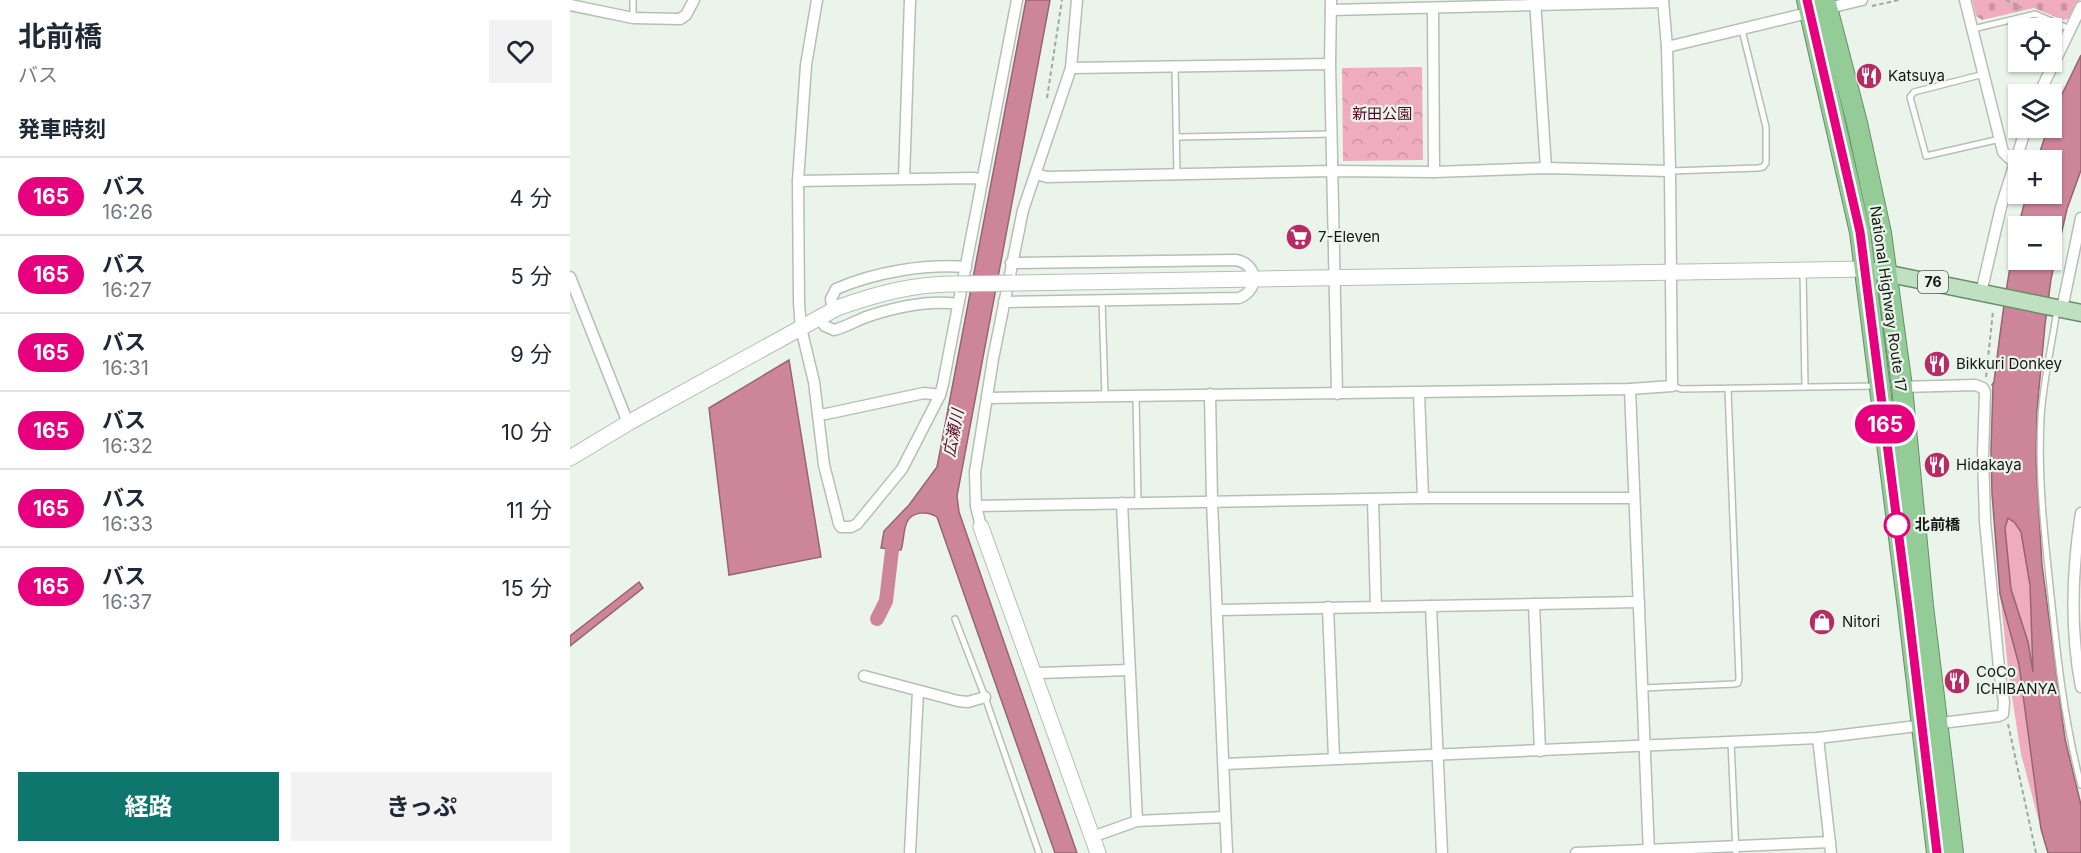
<!DOCTYPE html>
<html lang="ja">
<head>
<meta charset="utf-8">
<style>
  :root { --surface:#fff; --page:#f2f2f3; --text:#1f2937; --muted:#747a83; --line:#e0e1e3; --accent:#0f766e }
  body { margin:0; font-family:Inter,"Noto Sans JP",sans-serif; background:var(--page); color:var(--text); height:100vh; display:flex; flex-direction:column; font-size:22px; white-space:nowrap }
  * { box-sizing:border-box; margin:0 }
  p { font-size:20px; color:var(--muted) }
  .icon { flex:none; width:33px; height:33px; fill:none; stroke:currentColor; stroke-width:2; stroke-linecap:round; stroke-linejoin:round }
  .map { position:relative; flex:1; overflow:hidden }
  .panel { display:flex; flex-direction:column; background:var(--surface); width:570px }
  .panel>* { flex:none }
  .badge { padding:0 12px; border-radius:20px; font-size:21px; line-height:39px }
  .tools { position:absolute; left:1438px; top:18px; display:grid; gap:12px }
  .tools a { display:grid; place-items:center; width:54px; height:54px; border-radius:0px; background:var(--surface); box-shadow:0 2px 4px #0004; font-size:30px }
  .map>.badge { position:absolute; translate:-50% -50%; box-shadow:0 0 0 3px #fff }
  h2 { padding:0 18px; font-size:22px; line-height:54px }
  .round { display:grid; place-items:center; flex:none; width:63px; height:63px; border-radius:0px; background:var(--page) }
  .headline { display:flex; align-items:center; justify-content:space-between; height:102px; padding:0 18px }
  h1 { font-size:28px; font-weight:700; line-height:45px }
  .action { display:flex; gap:12px; margin-top:auto; padding:12px 18px }
  .action a { flex:1; height:69px; border-radius:0px; background:var(--accent); color:#fff; font-size:24px; font-weight:700; line-height:69px; text-align:center }
  .action a+a { background:var(--page); color:var(--text) }
  ul { padding:0; list-style:none }
  li { display:flex; align-items:center; gap:18px; height:78px; padding:0 18px; border-top:2px solid var(--line) }
  li div { flex:1 }
  li b { display:block; font-size:22px }
  li em { font-style:normal }
  li .badge { min-width:66px; font-weight:700; text-align:center }
  main { display:flex; flex:1; min-height:0 }
  .map>svg:first-child { display:block }
</style>
</head>
<body>
<main>
<section class="panel">
<div class="headline"><div><h1>北前橋</h1><p>バス</p></div><a class="round"><svg class="icon" aria-label="heart" viewBox="0 0 24 24"><path d="M12 20l-8-8c-3-5 5-10 8-4 3-6 11-1 8 4z"/></svg></a></div>
<h2>発車時刻</h2>
<ul>
<li><span class="badge" style="background:#e6007e;color:#fff">165</span><div><b>バス</b><p>16:26</p></div><em>4 分</em></li>
<li><span class="badge" style="background:#e6007e;color:#fff">165</span><div><b>バス</b><p>16:27</p></div><em>5 分</em></li>
<li><span class="badge" style="background:#e6007e;color:#fff">165</span><div><b>バス</b><p>16:31</p></div><em>9 分</em></li>
<li><span class="badge" style="background:#e6007e;color:#fff">165</span><div><b>バス</b><p>16:32</p></div><em>10 分</em></li>
<li><span class="badge" style="background:#e6007e;color:#fff">165</span><div><b>バス</b><p>16:33</p></div><em>11 分</em></li>
<li><span class="badge" style="background:#e6007e;color:#fff">165</span><div><b>バス</b><p>16:37</p></div><em>15 分</em></li>
</ul>
<div class="action"><a>経路</a><a>きっぷ</a></div>
</section>
<div class="map">
<svg width="1511" height="853" viewBox="0 0 1511 853">
  <defs>
    <pattern id="cemetery-stones" width="16" height="16" patternUnits="userSpaceOnUse" patternTransform="scale(1.5)"><rect width="16" height="16" fill="#efacbf"/><path d="M2 7V4a2 2 0 0 1 4 0v3zM10 15v-3a2 2 0 0 1 4 0v3z" fill="#cc93a3"/></pattern>
    <pattern id="park-crowns" width="20" height="18" patternUnits="userSpaceOnUse" patternTransform="scale(1.5)"><rect width="20" height="18" fill="#efacbf"/><path d="M2 6a3 3 0 1 1 6 0M12 15a3 3 0 1 1 6 0" fill="none" stroke="#cc93a3"/></pattern>
  </defs>
  <rect width="100%" height="100%" fill="#eaf4ea"/>
  <g fill="#efacbf">
    <path d="M 1438,518 C 1443,521 1448,526 1450,532 C 1458,549 1468,655 1463,672 L 1458,642 L 1441,588 L 1435,528 Z"/>
    <path d="M 1430,594 L 1449,665 L 1471,829 L 1451,754 L 1439,678 Z"/>
  </g>
  <path fill="url(#cemetery-stones)" d="M 1402,0 L 1510,0 L 1500,18 L 1493,20 L 1464,8 L 1412,20 L 1406,16 Z"/>
  <path fill="url(#park-crowns)" d="M 852,67 L 853,160 L 773,161 L 772,68 Z"/>
  <g fill="#cd859a" stroke="#966572" stroke-width="1.5" fill-rule="evenodd">
    <path d="M 456,0 L 480,0 L 387,496 L 389,512 L 507,853 L 485,853 L 367,517 C 358,511 342,511 337,522 C 333,530 334,542 331,550 L 311,548 L 314,531 L 339,505 L 367,467 Z"/>
    <path d="M 1511,55 L 1511,170 L 1497,209 L 1481,279 L 1475,325 L 1467,410 L 1466,462 L 1472,565 L 1495,739 L 1511,805 L 1511,853 L 1478,853 L 1471,829 L 1449,665 L 1430,594 L 1422,494 L 1421,450 L 1423,386 L 1422,385 L 1424,382 C 1432,318 1439,255 1457,194 L 1482,194 L 1482,160 L 1467,160 L 1478,128 L 1482,128 L 1482,115 ZM 1449,226 L 1482,226 L 1482,260 L 1449,260 ZM 1438,518 L 1445,523 L 1451,532 L 1460,585 L 1463,672 L 1458,642 L 1441,589 L 1435,528 Z"/>
    <path d="M 219,360 L 251,557 L 159,575 L 139,408 Z"/>
    <path d="M 69,582 L 73,588 L 0,646 L 0,636 Z"/>
  </g>
  <g fill="none" stroke-linecap="round" stroke-linejoin="round">
    <path stroke="#cd859a" stroke-width="14" d="M 307,619 L 316,601 L 324,533"/>
    <defs>
      <g id="lane">
        <path d="M 63,0 L 63,18"/>
        <path d="M 1403,29 L 1465,14 L 1500,29"/>
        <path d="M 605,67 L 607,175"/>
        <path d="M 1414,74 L 1344,92 L 1340,97 L 1356,156 L 1430,139"/>
        <path d="M 608,137 L 762,134"/>
        <path d="M 1100,171 L 1188,168 L 1193,167 L 1196,163 L 1196,127 L 1172,30"/>
        <path d="M 1233,271 L 1235,387"/>
        <path d="M 532,300 L 535,396"/>
        <path d="M 1487,309 C 1482,346 1473,381 1471,418 C 1468,474 1474,531 1480,586 C 1487,653 1494,720 1511,785"/>
        <path d="M 1102,386 L 1111,389 L 1306,386"/>
        <path d="M 566,397 L 568,502"/>
        <path d="M 385,619 L 415,697 L 469,853"/>
        <path d="M 1073,688 L 1164,684 L 1168,683 L 1169,678 L 1158,389"/>
        <path d="M 1161,742 L 1166,853"/>
      </g>
      <g id="street">
        <path d="M 247,0 L 236,65 L 228,181 L 229,303 L 231,328 L 244,382 L 254,465 L 269,524 L 271,527 L 281,527 L 287,524 L 332,469 L 370,395 L 373,384 L 447,0"/>
        <path d="M 761,0 L 760,64 L 767,394"/>
        <path d="M 965,0 L 976,168"/>
        <path d="M 1395,0 L 1433,152 L 1439,158 L 1444,161"/>
        <path d="M 0,5 L 63,18 L 110,19 L 116,15 L 124,0"/>
        <path d="M 863,8 L 864,172"/>
        <path d="M 761,10 L 1093,2"/>
        <path d="M 1097,47 L 1292,0"/>
        <path d="M 501,68 L 760,64"/>
        <path d="M 1469,94 L 1511,7"/>
        <path d="M 466,174 L 477,177 L 763,171 L 864,172 L 976,168 L 1100,171"/>
        <path d="M 334,179 L 340,0"/>
        <path d="M 228,181 L 404,178 L 412,180"/>
        <path d="M 0,277 L 58,423"/>
        <path d="M 1411,293 L 1431,207 L 1456,128"/>
        <path d="M 434,302 L 669,298 C 690,290 688,264 666,260 L 441,263"/>
        <path d="M 1492,309 L 1511,218"/>
        <path d="M 263,310 L 261,299 L 266,289 C 305,272 354,264 396,267"/>
        <path d="M 249,318 L 255,326 L 264,330 C 276,327 287,320 299,316 C 327,307 359,300 388,304"/>
        <path d="M 1060,389 L 1079,853"/>
        <path d="M 849,393 L 853,498"/>
        <path d="M 640,394 L 642,501 L 657,853"/>
        <path d="M 417,398 L 1060,389 L 1102,386 L 1100,171 L 1097,47 L 1093,0"/>
        <path d="M 248,414 L 256,414 L 354,393 L 370,395"/>
        <path d="M 803,499 L 806,607"/>
        <path d="M 552,503 L 567,821"/>
        <path d="M 406,506 L 853,498 L 1064,498"/>
        <path d="M 1511,513 C 1502,570 1500,630 1511,687"/>
        <path d="M 411,527 L 406,506 L 405,472 L 423,359 L 453,210 L 501,68 L 507,0"/>
        <path d="M 964,604 L 970,751"/>
        <path d="M 861,606 L 872,853"/>
        <path d="M 758,607 L 764,758"/>
        <path d="M 648,610 L 1069,602"/>
        <path d="M 464,675 L 469,673 L 559,670"/>
        <path d="M 294,676 L 388,701 L 398,702 L 415,697"/>
        <path d="M 1248,738 L 1261,853"/>
        <path d="M 654,764 L 1248,738 L 1429,716 L 1433,714 L 1434,702 L 1429,668 L 1415,521 L 1413,455 L 1415,392 L 1413,388 L 1405,385 L 1332,387"/>
        <path d="M 522,837 L 567,821 L 655,817"/>
        <path d="M 340,853 L 348,691"/>
        <path d="M 1006,853 L 1260,842"/>
      </g>
      <g id="secondary">
        <path d="M 443,283 L 1295,269"/>
        <path d="M 0,458 L 58,423 L 267,308 C 306,294 346,283 387,284"/>
        <path d="M 411,527 L 528,853"/>
      </g>
      <path id="primary" d="M 1305,271 L 1511,313"/>
      <g id="highway">
        <path d="M 1237,0 L 1290,232 L 1338,608 L 1367,853"/>
        <path d="M 1255,0 L 1287,123 L 1311,233 L 1332,387 L 1353,606 L 1383,853"/>
      </g>
    </defs>
    <use href="#lane" stroke="#b5bfb5" stroke-width="8"/>
    <use href="#street" stroke="#b5bfb5" stroke-width="13"/>
    <use href="#secondary" stroke="#b5bfb5" stroke-width="17"/>
    <use href="#primary" stroke="#688d6a" stroke-width="19"/>
    <use href="#highway" stroke="#688d6a" stroke-width="22"/>
    <g stroke="#a0a8a0" stroke-width="2" stroke-dasharray="4.5 3" stroke-linecap="butt">
      <path d="M 1436,0 L 1452,8"/>
      <path d="M 1302,6 L 1329,0"/>
      <path d="M 477,98 L 492,0"/>
      <path d="M 1416,377 L 1423,311"/>
      <path d="M 1438,724 L 1466,853"/>
    </g>
    <use href="#lane" stroke="#fff" stroke-width="5"/>
    <use href="#street" stroke="#fff" stroke-width="10"/>
    <use href="#secondary" stroke="#fff" stroke-width="15"/>
    <use href="#primary" stroke="#bfe0c1" stroke-width="16"/>
    <use href="#highway" stroke="#94cc98" stroke-width="20"/>
    <defs>
      <path id="secondary-bridge" d="M 387,284 L 443,283"/>
    </defs>
    <use href="#secondary-bridge" stroke="#b5bfb5" stroke-width="17" stroke-linecap="butt"/>
    <use href="#secondary-bridge" stroke="#fff" stroke-width="15"/>
  </g>
  <g fill="none" stroke-linecap="round" stroke-linejoin="round">
    <defs>
      <path id="line" d="M 1237,0 L 1290,232 L 1338,608 L 1367,853"/>
    </defs>
    <use href="#line" stroke="#fff" stroke-width="14"/>
    <use href="#line" stroke="#e6007e" stroke-width="9"/>
  </g>
  <defs>
    <symbol id="restaurant-disc" viewBox="-11 -11 22 22"><circle r="9.5" fill="#b72b64" stroke="#eaf4ea"/><path d="M-5-6h1v4h1v-4h1v4h1v-4h1v5L-1.5 .5V6h-2V.5L-5-1ZM5-6V6H3V1.5H1.5Q1.5-4 5-6Z" fill="#fff"/></symbol>
    <symbol id="supermarket-disc" viewBox="-11 -11 22 22"><circle r="9.5" fill="#b72b64" stroke="#eaf4ea"/><path d="M-6-5.5h2.5l.6 2H6L4.5 2H-2.5L-4.4-4H-6ZM-1.5 3.2a1.3 1.3 0 1 0 .1 0ZM3 3.2a1.3 1.3 0 1 0 .1 0Z" fill="#fff"/></symbol>
    <symbol id="shop-disc" viewBox="-11 -11 22 22"><circle r="9.5" fill="#b72b64" stroke="#eaf4ea"/><path d="M-5-2.5h2.3a2.7 3.5 0 0 1 5.4 0H5L5.5 6h-11ZM-1.5-2.5h3a1.5 2.3 0 0 0-3 0Z" fill="#fff"/></symbol>
  </defs>
  <g fill-rule="evenodd">
    <use href="#restaurant-disc" x="1284" y="61" width="30" height="30"/>
    <use href="#supermarket-disc" x="714" y="222" width="30" height="30"/>
    <use href="#restaurant-disc" x="1352" y="349" width="30" height="30"/>
    <use href="#restaurant-disc" x="1352" y="450" width="30" height="30"/>
    <use href="#shop-disc" x="1237" y="607" width="30" height="30"/>
    <use href="#restaurant-disc" x="1372" y="666" width="30" height="30"/>
  </g>
  <circle fill="#fff" stroke="#e6007e" stroke-width="3" cx="1327" cy="525" r="12"/>
  <g text-anchor="middle" stroke-width="4.5" stroke-linejoin="round" paint-order="stroke">
    <rect fill="#eaf4ea" stroke="#555b55" stroke-width="1.5" x="1348" y="271" width="30" height="22" rx="4.5"/>
    <g font-size="14" font-weight="bold" fill="#151915">
      <text x="1363" y="287">76</text>
    </g>
    <g font-size="15" fill="#151915" stroke="#eaf4ea" text-anchor="start">
      <text x="1318" y="81">Katsuya</text>
      <text x="748" y="242">7-Eleven</text>
      <text x="1386" y="369">Bikkuri Donkey</text>
      <text x="1386" y="470">Hidakaya</text>
      <text x="1272" y="627">Nitori</text>
      <text x="1406" y="677">CoCo<tspan x="1406" dy="17">ICHIBANYA</tspan></text>
    </g>
    <g font-size="15" fill="#570028" stroke="#eaf4ea">
      <text x="812" y="119">新田公園</text>
    </g>
    <g font-size="15" fill="#151915" stroke="#eaf4ea">
      <text transform="translate(1318 299) rotate(82)" y="5">National Highway Route 17</text>
    </g>
    <g font-size="15" font-weight="bold" fill="#151915" stroke="#eaf4ea" text-anchor="start">
      <text x="1345" y="530">北前橋</text>
    </g>
    <g font-size="16" font-style="italic" fill="#5e052e" stroke="#eaf4ea">
      <text transform="translate(383 433) rotate(-79)" y="6">広瀬川</text>
    </g>
  </g>
</svg>
<div class="tools">
<a><svg class="icon" aria-label="locate" viewBox="0 0 24 24"><circle cx="12" cy="12" r="6"/><path d="M12 2v4M12 18v4M2 12h4M18 12h4"/></svg></a>
<a><svg class="icon" aria-label="layers" viewBox="0 0 24 24"><path d="M12 4l9 5-9 5-9-5zM3 14l9 5 9-5"/></svg></a>
<a>+</a>
<a>−</a>
</div>
<b class="badge" style="left:1315px;top:424px;background:#e6007e;color:#fff">165</b>
</div>
</main>
</body>
</html>
